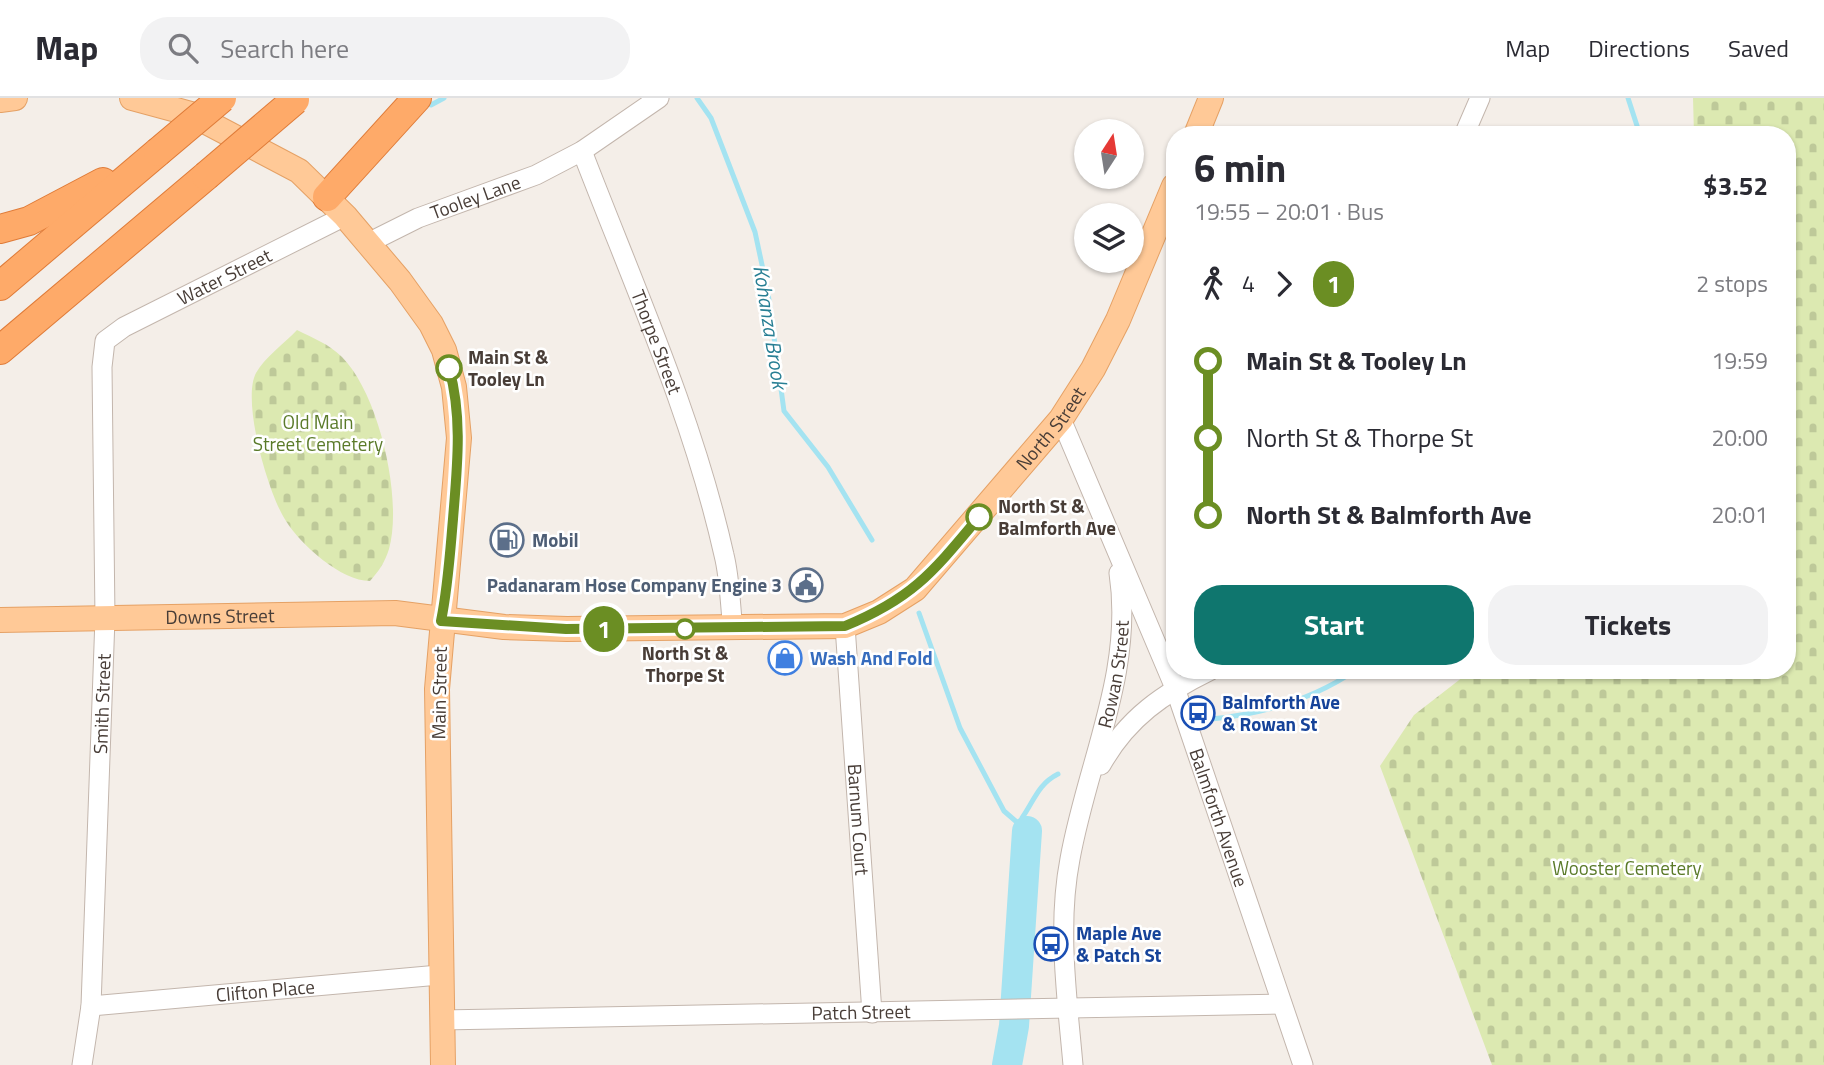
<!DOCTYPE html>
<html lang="en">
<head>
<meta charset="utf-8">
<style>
  :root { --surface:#fff; --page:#f2f2f3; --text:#2b2b33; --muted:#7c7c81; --line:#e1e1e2; --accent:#0f766e }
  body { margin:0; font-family:"Titillium Web",sans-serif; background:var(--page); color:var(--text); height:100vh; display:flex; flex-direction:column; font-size:26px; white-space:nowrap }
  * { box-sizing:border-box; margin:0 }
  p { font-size:23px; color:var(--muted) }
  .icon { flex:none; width:38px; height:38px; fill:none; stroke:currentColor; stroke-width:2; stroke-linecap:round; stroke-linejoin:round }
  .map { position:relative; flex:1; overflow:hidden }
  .drawer { position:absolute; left:1166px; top:28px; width:630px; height:553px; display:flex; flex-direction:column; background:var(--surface); border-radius:28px; box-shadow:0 2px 5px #0004 }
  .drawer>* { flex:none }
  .badge { padding:0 14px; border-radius:23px; font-size:24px; line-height:46px }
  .needle { width:46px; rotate:12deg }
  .buttons { position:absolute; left:1074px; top:21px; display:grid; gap:14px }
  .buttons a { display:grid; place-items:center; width:70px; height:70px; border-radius:50%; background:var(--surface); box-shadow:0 2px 5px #0004; font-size:35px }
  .map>.badge { position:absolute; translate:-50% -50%; box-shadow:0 0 0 4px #fff }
  .legs { display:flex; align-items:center; gap:10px; height:77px; padding:0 28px; font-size:23px }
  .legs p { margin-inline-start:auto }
  .head { display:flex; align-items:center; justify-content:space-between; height:119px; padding:0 28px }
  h1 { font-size:38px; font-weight:700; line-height:52px }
  .primary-button { display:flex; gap:14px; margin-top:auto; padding:14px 28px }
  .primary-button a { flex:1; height:80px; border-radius:28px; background:var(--accent); color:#fff; font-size:28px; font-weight:700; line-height:80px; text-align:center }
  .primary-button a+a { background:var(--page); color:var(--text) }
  ul { padding:0 28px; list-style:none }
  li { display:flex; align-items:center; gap:24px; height:77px; font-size:26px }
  li i { display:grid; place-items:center; width:10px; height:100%; margin:0 9px; background:currentColor }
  li i::after { content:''; width:18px; height:18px; margin:-9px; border:5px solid; border-radius:50%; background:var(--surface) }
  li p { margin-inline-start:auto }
  li:first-child i { background:linear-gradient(#0000 50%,currentColor 0) }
  li:last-child i { background:linear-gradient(currentColor 50%,#0000 0) }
  header { display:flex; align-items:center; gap:42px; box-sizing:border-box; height:98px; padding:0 35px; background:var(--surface); border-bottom:2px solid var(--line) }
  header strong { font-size:33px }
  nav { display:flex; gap:38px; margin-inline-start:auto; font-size:24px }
  .search { width:490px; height:63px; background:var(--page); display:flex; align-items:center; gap:18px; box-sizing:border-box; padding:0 24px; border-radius:28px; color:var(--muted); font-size:26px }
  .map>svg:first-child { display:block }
</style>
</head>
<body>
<header>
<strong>Map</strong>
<div class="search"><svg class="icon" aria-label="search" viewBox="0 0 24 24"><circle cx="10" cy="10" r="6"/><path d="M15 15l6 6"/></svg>Search here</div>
<nav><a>Map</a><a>Directions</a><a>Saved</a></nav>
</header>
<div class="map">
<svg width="1824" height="967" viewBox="0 0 1824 967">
  <defs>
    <pattern id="cemetery-stones" width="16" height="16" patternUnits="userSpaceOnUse" patternTransform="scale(1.75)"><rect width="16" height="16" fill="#dce9b1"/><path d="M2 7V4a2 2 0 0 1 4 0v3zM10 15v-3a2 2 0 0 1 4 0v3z" fill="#bec999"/></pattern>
  </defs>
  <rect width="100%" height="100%" fill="#f4eee8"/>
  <g fill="url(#cemetery-stones)">
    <path d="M 1693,0 L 1824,0 L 1824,967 L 1492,967 L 1380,668 L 1414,617 L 1472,572 L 1787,572 L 1787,37 L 1694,37 Z"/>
    <path d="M 297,232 C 313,240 329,246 342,259 C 379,296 403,401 389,451 C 385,464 379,473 370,483 C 341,483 301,447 286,423 C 269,398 241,303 256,275 C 264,260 285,245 297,232 Z"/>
  </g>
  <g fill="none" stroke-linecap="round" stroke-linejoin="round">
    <g stroke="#a4e3f1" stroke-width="5">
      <path d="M 697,0 L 711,20 L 755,134 L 768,195 L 784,313 L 828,369 L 872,442"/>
      <path d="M 1628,0 L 1640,37"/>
      <path d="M 431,7 L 444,0"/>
      <path d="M 919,515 L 960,630 L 1004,713 L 1027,733"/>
      <path d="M 1211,621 C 1263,616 1312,602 1356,572"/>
      <path d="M 1026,731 L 1022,720 C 1034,703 1038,686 1058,676"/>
    </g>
    <path stroke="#a4e3f1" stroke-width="30" d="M 1007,967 L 1014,928 L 1027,733"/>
    <defs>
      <g id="minor">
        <path d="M 1464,37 L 1480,0"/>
        <path id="s1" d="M 582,53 C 633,186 693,318 724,457 C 730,481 730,507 733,531"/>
        <path id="s2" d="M 368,145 L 418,120 L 536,77 L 582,53 L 659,0"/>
        <path id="s3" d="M 1061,321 L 1175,590 L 1303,967"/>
        <path id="s4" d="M 845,528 L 872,915"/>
        <path d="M 1101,667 C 1127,620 1164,595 1211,572"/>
        <path id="s5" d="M 91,908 L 439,877"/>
        <path id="s6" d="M 441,922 L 1282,906"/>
        <path id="s7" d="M 82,967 L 91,908 L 105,520 L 102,269 L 105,243 L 124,229 L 345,118"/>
        <path id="s8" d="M 1073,967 C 1067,899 1057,828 1070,761 C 1087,665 1134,574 1119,475"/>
      </g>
      <g id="major">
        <path d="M 132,0 L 191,16 L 299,73 L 345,118 L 400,183 L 431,226 L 444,252 L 454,289 L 459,340 L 437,591 L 443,967"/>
        <path d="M 0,2 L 15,0"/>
        <path d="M 1196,37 L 1211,0"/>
        <path id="s9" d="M 0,522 L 395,515 L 504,529 L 567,531 L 845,528 L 879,514 L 915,491 L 1061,321 L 1093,271 L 1118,222 L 1174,88"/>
      </g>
      <g id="highway">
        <path d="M 327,99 L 417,0"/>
        <path d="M 0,131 L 29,123 L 103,84"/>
        <path d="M 0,188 L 158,54"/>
        <path d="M 0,252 L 206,78"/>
      </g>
    </defs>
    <use href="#minor" stroke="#c3b6ad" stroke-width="21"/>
    <use href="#major" stroke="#e5a165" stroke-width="26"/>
    <use href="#highway" stroke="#df7b38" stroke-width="30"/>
    <use href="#minor" stroke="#fff" stroke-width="19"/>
    <use href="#major" stroke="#ffc997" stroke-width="24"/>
    <use href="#highway" stroke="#feaa69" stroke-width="28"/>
    <defs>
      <g id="highway-bridge">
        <path d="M 158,54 L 222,0"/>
        <path d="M 206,78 L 295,2"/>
      </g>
    </defs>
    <use href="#highway-bridge" stroke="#df7b38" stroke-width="30" stroke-linecap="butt"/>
    <use href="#highway-bridge" stroke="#feaa69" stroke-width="28"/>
  </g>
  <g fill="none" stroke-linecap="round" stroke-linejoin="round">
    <defs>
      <path id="line-1" d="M 449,270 C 463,320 457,370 453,421 C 450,455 448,489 441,523 L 566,531 L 845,528 C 913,500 933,474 979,419"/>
    </defs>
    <use href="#line-1" stroke="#fff" stroke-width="16"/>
    <use href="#line-1" stroke="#6b8e23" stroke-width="10"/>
  </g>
  <defs>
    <symbol id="fuel-ring" viewBox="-11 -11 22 22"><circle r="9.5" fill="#fff" stroke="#5c6f8a" stroke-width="1.5"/><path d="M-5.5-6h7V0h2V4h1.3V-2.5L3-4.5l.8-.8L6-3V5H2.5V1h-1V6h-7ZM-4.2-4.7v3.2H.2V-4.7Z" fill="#5c6f8a"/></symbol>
    <symbol id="civic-ring" viewBox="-11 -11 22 22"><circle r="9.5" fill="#fff" stroke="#5c6f8a" stroke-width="1.5"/><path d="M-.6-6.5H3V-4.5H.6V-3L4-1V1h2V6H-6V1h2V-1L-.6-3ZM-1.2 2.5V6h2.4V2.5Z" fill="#5c6f8a"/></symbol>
    <symbol id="shop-ring" viewBox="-11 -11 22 22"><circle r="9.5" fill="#fff" stroke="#3f7fe0" stroke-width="1.5"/><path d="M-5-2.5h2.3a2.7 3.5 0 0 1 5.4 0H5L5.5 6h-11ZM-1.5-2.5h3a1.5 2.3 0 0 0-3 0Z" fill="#3f7fe0"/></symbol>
    <symbol id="bus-ring" viewBox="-11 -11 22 22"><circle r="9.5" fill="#fff" stroke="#1a4fb4" stroke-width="1.5"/><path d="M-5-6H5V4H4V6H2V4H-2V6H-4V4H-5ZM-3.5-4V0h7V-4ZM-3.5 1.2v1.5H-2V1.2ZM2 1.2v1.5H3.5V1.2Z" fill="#1a4fb4"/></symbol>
  </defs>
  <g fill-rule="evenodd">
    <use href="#fuel-ring" x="488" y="423" width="38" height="38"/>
    <use href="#civic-ring" x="787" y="468" width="38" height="38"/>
    <use href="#shop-ring" x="766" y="541" width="38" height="38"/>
    <use href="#bus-ring" x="1179" y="596" width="38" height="38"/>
    <use href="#bus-ring" x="1032" y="827" width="38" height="38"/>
  </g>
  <g fill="#fff" stroke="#6b8e23" stroke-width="3.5">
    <circle cx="449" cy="270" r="12"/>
    <circle cx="979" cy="419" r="12"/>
    <circle cx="685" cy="531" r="9"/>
  </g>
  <g text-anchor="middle" stroke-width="5" stroke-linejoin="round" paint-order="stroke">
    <g font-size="19" fill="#483d37" stroke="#fff">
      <text dy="7" stroke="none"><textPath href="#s2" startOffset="117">Tooley Lane</textPath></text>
      <text dy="7" stroke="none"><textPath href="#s7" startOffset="861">Water Street</textPath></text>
      <text dy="7" stroke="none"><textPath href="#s1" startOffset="205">Thorpe Street</textPath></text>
      <text dy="7" stroke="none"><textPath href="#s9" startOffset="1136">North Street</textPath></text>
      <text dy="7" stroke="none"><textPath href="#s9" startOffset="220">Downs Street</textPath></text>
      <text dy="7" stroke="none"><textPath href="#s8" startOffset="397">Rowan Street</textPath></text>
      <text transform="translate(439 595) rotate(-89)" y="7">Main Street</text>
      <text dy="7" stroke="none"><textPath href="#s7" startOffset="362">Smith Street</textPath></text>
      <text dy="7" stroke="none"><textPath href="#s3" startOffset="429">Balmforth Avenue</textPath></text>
      <text dy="7" stroke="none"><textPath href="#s4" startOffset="194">Barnum Court</textPath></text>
      <text dy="7" stroke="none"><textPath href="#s5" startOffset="175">Clifton Place</textPath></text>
      <text dy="7" stroke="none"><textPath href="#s6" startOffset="420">Patch Street</textPath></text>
    </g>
    <g font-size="19" font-weight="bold" fill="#483d37" stroke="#fff" text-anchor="start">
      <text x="468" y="266">Main St &amp;<tspan x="468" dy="22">Tooley Ln</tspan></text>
      <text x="998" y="415">North St &amp;<tspan x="998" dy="22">Balmforth Ave</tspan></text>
      <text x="685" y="562" text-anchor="middle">North St &amp;<tspan x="685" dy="22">Thorpe St</tspan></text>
    </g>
    <g font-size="19" fill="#5a7a29" stroke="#fff">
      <text x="318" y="331">Old Main<tspan x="318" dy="22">Street Cemetery</tspan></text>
      <text x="1627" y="777">Wooster Cemetery</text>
    </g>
    <g font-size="19" font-weight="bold" fill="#4e5e75" stroke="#fff" text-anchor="start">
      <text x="532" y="449">Mobil</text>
      <text x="782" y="494" text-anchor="end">Padanaram Hose Company Engine 3</text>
    </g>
    <g font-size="19" font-weight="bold" fill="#366cbe" stroke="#fff" text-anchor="start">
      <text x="810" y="567">Wash And Fold</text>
    </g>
    <g font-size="19" font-weight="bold" fill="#164399" stroke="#fff" text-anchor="start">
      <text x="1222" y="611">Balmforth Ave<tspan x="1222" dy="22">&amp; Rowan St</tspan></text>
      <text x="1076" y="842">Maple Ave<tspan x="1076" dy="22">&amp; Patch St</tspan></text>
    </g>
    <g font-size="21" font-style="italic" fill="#287f94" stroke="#fff">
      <text transform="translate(770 229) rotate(81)" y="7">Kohanza Brook</text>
    </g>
  </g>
</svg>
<div class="buttons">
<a><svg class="needle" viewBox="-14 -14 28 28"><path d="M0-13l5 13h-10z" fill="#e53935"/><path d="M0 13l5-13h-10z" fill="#7c7c81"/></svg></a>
<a><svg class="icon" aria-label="layers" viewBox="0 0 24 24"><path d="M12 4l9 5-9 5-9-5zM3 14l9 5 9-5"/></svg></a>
</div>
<b class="badge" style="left:604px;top:531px;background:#6b8e23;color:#fff">1</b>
<section class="drawer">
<div class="head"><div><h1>6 min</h1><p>19:55 – 20:01 · Bus</p></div><b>$3.52</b></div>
<div class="legs"><svg class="icon" aria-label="walk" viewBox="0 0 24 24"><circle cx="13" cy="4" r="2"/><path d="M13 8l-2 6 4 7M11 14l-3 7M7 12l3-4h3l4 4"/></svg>4<svg class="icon" aria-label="forward" viewBox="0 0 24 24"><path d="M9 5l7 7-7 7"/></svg><b class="badge" style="background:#6b8e23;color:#fff">1</b><p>2 stops</p></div>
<ul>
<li><i style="color:#6b8e23"></i><b>Main St &amp; Tooley Ln</b><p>19:59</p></li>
<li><i style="color:#6b8e23"></i><span>North St &amp; Thorpe St</span><p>20:00</p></li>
<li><i style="color:#6b8e23"></i><b>North St &amp; Balmforth Ave</b><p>20:01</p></li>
</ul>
<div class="primary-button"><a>Start</a><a>Tickets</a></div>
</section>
</div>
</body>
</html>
